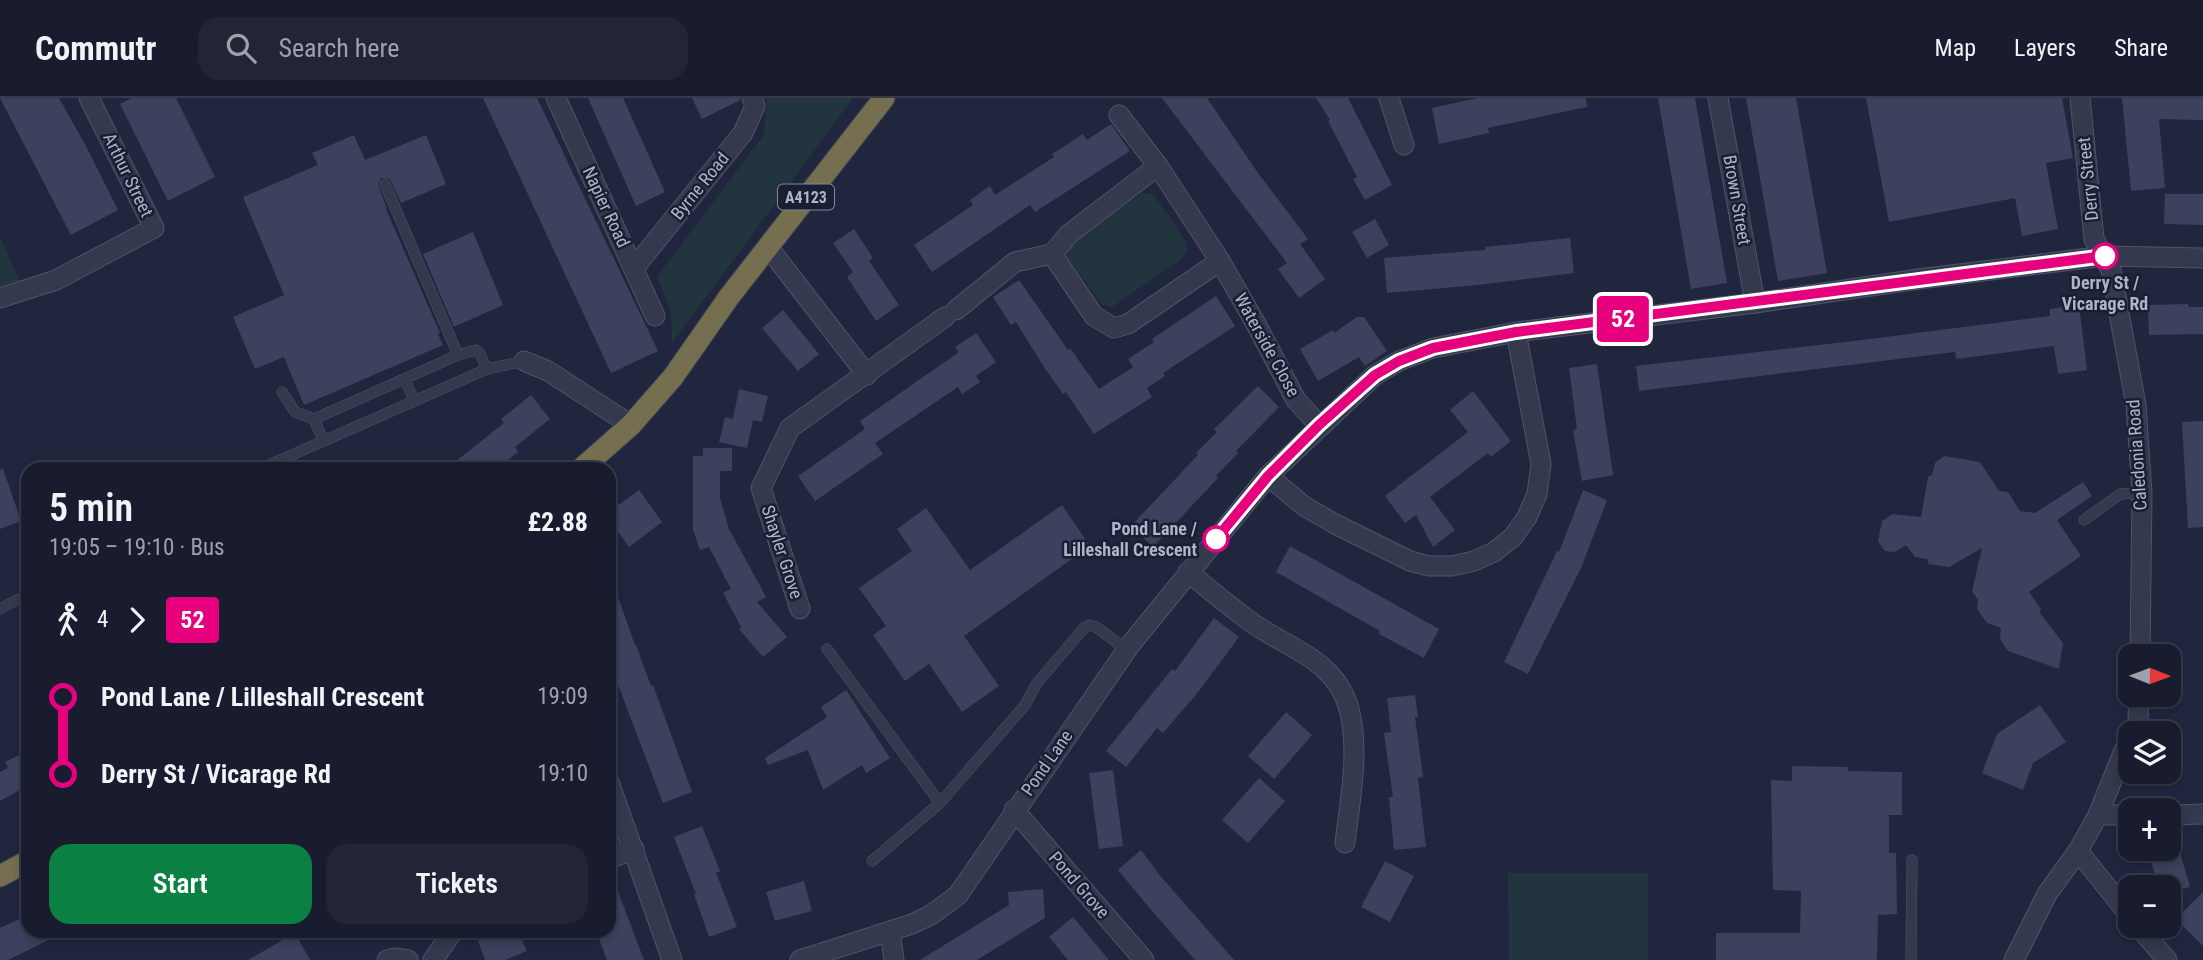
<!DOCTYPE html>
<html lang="en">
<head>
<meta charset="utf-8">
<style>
  :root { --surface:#181c2e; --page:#212536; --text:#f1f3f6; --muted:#9fa1aa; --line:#363a4a; --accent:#0b8043 }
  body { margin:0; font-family:"Roboto Condensed",sans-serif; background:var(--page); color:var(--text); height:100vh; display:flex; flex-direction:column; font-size:26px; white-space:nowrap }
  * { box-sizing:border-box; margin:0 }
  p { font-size:23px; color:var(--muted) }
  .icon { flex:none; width:38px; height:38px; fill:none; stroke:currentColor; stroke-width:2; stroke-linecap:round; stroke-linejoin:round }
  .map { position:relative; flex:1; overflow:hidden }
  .drawer { position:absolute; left:21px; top:364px; width:595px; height:476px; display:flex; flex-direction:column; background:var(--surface); border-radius:21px; box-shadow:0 4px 10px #0003,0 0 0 2px var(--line) }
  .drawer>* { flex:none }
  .badge { padding:0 14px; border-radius:5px; font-size:24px; line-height:46px }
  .needle { width:46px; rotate:91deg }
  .tools { position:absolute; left:2118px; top:546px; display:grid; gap:14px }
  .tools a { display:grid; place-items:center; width:63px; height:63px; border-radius:14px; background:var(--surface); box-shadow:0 4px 10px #0003,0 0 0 2px var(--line); font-size:35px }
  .map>.badge { position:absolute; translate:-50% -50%; box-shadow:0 0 0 4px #fff }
  .legs { display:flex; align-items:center; gap:10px; height:77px; padding:0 28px; font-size:23px }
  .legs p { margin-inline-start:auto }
  .head { display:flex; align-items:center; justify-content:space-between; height:119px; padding:0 28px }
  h1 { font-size:38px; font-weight:600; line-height:52px }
  .action { display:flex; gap:14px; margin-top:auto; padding:14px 28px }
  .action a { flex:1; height:80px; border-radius:21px; background:var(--accent); color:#fff; font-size:28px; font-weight:600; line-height:80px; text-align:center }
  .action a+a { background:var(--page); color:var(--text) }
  ul { padding:0 28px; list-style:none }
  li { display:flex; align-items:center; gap:24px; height:77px; font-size:26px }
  li i { display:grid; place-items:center; width:10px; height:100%; margin:0 9px; background:currentColor }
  li i::after { content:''; width:18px; height:18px; margin:-9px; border:5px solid; border-radius:50%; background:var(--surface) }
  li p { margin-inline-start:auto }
  li:first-child i { background:linear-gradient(#0000 50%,currentColor 0) }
  li:last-child i { background:linear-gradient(currentColor 50%,#0000 0) }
  header { display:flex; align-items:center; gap:42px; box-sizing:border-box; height:98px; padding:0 35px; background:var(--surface); border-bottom:2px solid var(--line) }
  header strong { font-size:33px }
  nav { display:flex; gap:38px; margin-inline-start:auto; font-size:24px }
  .search { width:490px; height:63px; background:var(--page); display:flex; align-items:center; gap:18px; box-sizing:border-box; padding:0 24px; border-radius:21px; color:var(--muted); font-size:26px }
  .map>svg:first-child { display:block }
</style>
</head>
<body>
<header>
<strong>Commutr</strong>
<div class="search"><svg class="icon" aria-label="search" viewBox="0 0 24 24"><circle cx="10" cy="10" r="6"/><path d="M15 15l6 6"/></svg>Search here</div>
<nav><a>Map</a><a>Layers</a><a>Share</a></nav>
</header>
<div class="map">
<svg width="2203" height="862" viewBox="0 0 2203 862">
  <rect width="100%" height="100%" fill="#20263e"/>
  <g fill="#22353f">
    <path d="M 765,0 L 853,0 L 672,245 L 671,214 L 657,179 L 763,38 L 767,6 Z"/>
    <path d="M 1142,95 L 1153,96 L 1187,145 L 1187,154 L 1180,162 L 1112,209 L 1103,207 L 1066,158 L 1068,147 Z"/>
    <path d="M 0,139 L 20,183 L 0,189 Z"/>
    <path d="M 1508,775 L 1648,775 L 1648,862 L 1509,862 Z"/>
  </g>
  <g fill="#3c425e">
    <path d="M 0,0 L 59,0 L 87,50 L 118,112 L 71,137 Z"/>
    <path d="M 132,0 L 176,0 L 215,79 L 168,103 L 120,6 Z"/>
    <path d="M 483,0 L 537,0 L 658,253 L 611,275 Z"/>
    <path d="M 588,0 L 623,0 L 665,94 L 636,108 Z"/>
    <path d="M 692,0 L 740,0 L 740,2 L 702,21 Z"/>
    <path d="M 1162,0 L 1207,0 L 1258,75 L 1308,141 L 1300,146 L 1325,181 L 1299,200 L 1278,171 L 1287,165 Z"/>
    <path d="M 1316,0 L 1348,0 L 1392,87 L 1365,102 L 1353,81 L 1357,79 L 1328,23 L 1330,22 Z"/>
    <path d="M 1478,0 L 1586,0 L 1587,9 L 1488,30 L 1489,35 L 1439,46 L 1432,10 Z"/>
    <path d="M 1658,0 L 1695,0 L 1727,185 L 1691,191 Z"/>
    <path d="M 1746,0 L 1796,0 L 1827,175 L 1778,183 Z"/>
    <path d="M 1866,0 L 2062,0 L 2073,60 L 2046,65 L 2058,131 L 2022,138 L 2015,100 L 1889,124 Z"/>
    <path d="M 2122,0 L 2203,0 L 2203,22 L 2159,21 L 2165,90 L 2131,93 Z"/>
    <path d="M 1111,26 L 1130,53 L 1035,114 L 1030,107 L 932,174 L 914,147 L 973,107 L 970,102 L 990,88 L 995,97 L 1054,59 L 1052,56 L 1083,36 L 1087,42 Z"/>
    <path d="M 354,37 L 365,62 L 426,37 L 446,86 L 401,105 L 390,81 L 381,80 L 378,86 L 387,111 L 386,111 L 440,235 L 438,236 L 443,247 L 304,307 L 284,259 L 255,271 L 233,219 L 284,197 L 243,99 L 318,67 L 312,55 Z"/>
    <path d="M 2165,96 L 2203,96 L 2203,127 L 2164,126 Z"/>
    <path d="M 1375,121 L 1389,147 L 1367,160 L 1352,134 Z"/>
    <path d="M 854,131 L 873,160 L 869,163 L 899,207 L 876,223 L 847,179 L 853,174 L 833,145 Z"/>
    <path d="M 473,134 L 503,207 L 454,229 L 423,156 Z"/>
    <path d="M 1570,140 L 1574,175 L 1478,187 L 1387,195 L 1384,160 L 1485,152 L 1485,149 Z"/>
    <path d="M 1019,182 L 1068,252 L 1070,250 L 1099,291 L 1133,269 L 1128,261 L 1154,244 L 1152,241 L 1216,198 L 1235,228 L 1163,275 L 1165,278 L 1147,290 L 1152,299 L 1094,336 L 1066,294 L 1063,296 L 1044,269 L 1016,224 L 1011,227 L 993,199 Z"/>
    <path d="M 2188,206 L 2189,209 L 2203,209 L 2203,236 L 2149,237 L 2148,207 Z"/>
    <path d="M 2079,207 L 2087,272 L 2058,276 L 2054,248 L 1956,261 L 1955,254 L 1639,293 L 1636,268 L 1862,242 L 2050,218 L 2050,211 Z"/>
    <path d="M 783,212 L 819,256 L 798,273 L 762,230 Z"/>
    <path d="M 1357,219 L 1364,219 L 1387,253 L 1365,268 L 1359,259 L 1318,283 L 1300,251 L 1333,232 L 1334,235 Z"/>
    <path d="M 976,235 L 996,264 L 976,278 L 980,284 L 962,296 L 958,289 L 875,345 L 883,356 L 815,403 L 798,378 L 865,331 L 860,323 L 959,254 L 955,249 Z"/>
    <path d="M 1597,266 L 1613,377 L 1582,383 L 1573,332 L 1577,331 L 1569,270 Z"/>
    <path d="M 1258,288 L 1279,309 L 1236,353 L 1238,355 L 1216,378 L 1218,380 L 1153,449 L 1131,428 L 1198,357 L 1196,355 L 1217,334 L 1214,331 Z"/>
    <path d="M 739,291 L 768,298 L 762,324 L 753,322 L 747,350 L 719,344 L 725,319 L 733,321 Z"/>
    <path d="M 1473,293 L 1511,343 L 1491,359 L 1488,355 L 1430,399 L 1455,432 L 1433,449 L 1416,417 L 1405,425 L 1385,398 L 1468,334 L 1450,312 Z"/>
    <path d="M 531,297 L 550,321 L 515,349 L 518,354 L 497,371 L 446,371 L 504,325 L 501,321 Z"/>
    <path d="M 2203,323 L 2203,429 L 2188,430 L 2182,324 Z"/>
    <path d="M 703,350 L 732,350 L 732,373 L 720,373 L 720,400 L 729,431 L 766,499 L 757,504 L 787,539 L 763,559 L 739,531 L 741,529 L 723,495 L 731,491 L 709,449 L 700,452 L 693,432 L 693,358 L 703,358 Z"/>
    <path d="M 1944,358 L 1980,364 L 1999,393 L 2008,394 L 2020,413 L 2035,415 L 2083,384 L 2092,398 L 2057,422 L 2081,458 L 2029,494 L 2041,511 L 2040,515 L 2063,545 L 2059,571 L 2008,553 L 2000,541 L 2001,530 L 1987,525 L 1977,511 L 1978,502 L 1972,493 L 1982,450 L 1949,469 L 1929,466 L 1927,461 L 1915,459 L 1906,447 L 1895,454 L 1885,453 L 1878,443 L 1882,423 L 1892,416 L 1921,419 L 1928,379 L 1932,377 L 1935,365 Z"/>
    <path d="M 3,371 L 21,423 L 0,431 L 0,372 Z"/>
    <path d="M 639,392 L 662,424 L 629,449 L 609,421 L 609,414 Z"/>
    <path d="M 1583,392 L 1607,402 L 1581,470 L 1528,576 L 1504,564 L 1557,453 L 1559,454 Z"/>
    <path d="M 1062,407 L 1090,448 L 964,538 L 999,588 L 962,614 L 929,566 L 905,583 L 873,537 L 886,528 L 859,490 L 912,453 L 897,431 L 926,410 L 970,472 Z"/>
    <path d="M 1290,448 L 1439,531 L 1424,560 L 1379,536 L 1380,533 L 1276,474 Z"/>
    <path d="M 609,482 L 612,482 L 635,547 L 636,547 L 651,588 L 653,587 L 692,694 L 663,705 L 609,563 Z"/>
    <path d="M 1214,520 L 1239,539 L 1199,593 L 1163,635 L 1157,630 L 1126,669 L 1106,653 L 1172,571 L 1175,573 Z"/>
    <path d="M 846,592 L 890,660 L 866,675 L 862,667 L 823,692 L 808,652 L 768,667 L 765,660 L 827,619 L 821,609 Z"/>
    <path d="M 1415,597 L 1418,619 L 1415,619 L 1423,679 L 1418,680 L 1426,749 L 1394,752 L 1389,699 L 1393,699 L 1384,635 L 1391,634 L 1387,600 Z"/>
    <path d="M 2040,607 L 2066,644 L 2033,665 L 2023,692 L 1982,675 L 1997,636 Z"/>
    <path d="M 1286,614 L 1312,637 L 1274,681 L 1248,658 Z"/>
    <path d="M 28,652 L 28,708 L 20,692 L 0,703 L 0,674 L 8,670 L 5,664 Z"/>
    <path d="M 1792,668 L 1848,669 L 1848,673 L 1902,674 L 1902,717 L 1889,717 L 1889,755 L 1896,755 L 1897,816 L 1878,817 L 1877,862 L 1716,862 L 1716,835 L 1800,835 L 1801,793 L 1773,792 L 1771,682 L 1792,683 Z"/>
    <path d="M 1113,672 L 1123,748 L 1099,751 L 1089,675 Z"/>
    <path d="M 1259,680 L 1285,703 L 1248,745 L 1222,722 Z"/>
    <path d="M 702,728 L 720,773 L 716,775 L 737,829 L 709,839 L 694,796 L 696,796 L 674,739 Z"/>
    <path d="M 2148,751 L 2179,751 L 2190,789 L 2168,795 L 2168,789 L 2158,789 Z"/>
    <path d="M 1141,752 L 1162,780 L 1234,862 L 1195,862 L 1147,807 L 1118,772 Z"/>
    <path d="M 1385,763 L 1414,778 L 1390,824 L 1361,809 Z"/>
    <path d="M 611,775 L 644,862 L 607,862 L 596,833 L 609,833 L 609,776 Z"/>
    <path d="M 804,783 L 812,813 L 775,823 L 766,794 Z"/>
    <path d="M 1043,791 L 1045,820 L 977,862 L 920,862 L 1009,807 L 1008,794 Z"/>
    <path d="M 2203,794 L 2203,848 L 2176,821 Z"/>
    <path d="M 28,817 L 28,833 L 67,833 L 8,862 L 0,862 L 0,830 Z"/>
    <path d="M 1073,819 L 1109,862 L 1068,862 L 1049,839 Z"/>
    <path d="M 503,833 L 518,833 L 527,853 L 505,862 L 485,862 L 478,843 Z"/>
    <path d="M 295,835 L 310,862 L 248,862 Z"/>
  </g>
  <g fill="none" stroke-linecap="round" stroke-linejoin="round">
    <defs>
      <g id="lane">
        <path d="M 385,86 L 458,257"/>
        <path d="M 405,281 L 414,303"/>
        <path d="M 282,294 L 295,314 L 314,321"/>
        <path d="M 323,342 L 314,321 L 458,257 L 476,252 L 479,254 L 487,271"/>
        <path d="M 260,371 L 487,271 L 524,263"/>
        <path d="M 2084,422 L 2120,396 L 2142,395"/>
        <path d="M 0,511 L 28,496"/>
        <path d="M 827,551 L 940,705"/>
        <path d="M 872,763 L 940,705 L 1025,607 L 1037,585 L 1084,530 L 1090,527 L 1096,529 L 1127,552"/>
        <path d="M 1911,862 L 1912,762"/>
      </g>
      <g id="street">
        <path d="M 556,0 L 655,218"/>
        <path d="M 1389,0 L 1404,47"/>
        <path d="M 1718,0 L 1755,205"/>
        <path d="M 2080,0 L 2094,141 L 2111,172 L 2136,307 L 2142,395 L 2140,558"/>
        <path d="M 1119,17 L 1158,68 L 1220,163 L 1256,226 L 1296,302 L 1319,327"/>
        <path d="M 1158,68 L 1069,136 L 1052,156 L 1094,218 L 1114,230 L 1128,226 L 1220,163"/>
        <path d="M 768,149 L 867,277"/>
        <path d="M 634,170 L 743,35 L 755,8 L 752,0"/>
        <path d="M 0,200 L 56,182 L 154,130 L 89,0"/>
        <path d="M 956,212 L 1015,164 L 1052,156"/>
        <path d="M 524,263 L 548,273 L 631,327"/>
        <path d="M 1268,378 L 1304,408 L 1335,426 L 1410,463 L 1429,468 L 1452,468 L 1474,463 L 1494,454 L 1513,439 L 1527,419 L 1537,396 L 1541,366 L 1516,234"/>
        <path d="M 1188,474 C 1209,491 1230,509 1251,524 C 1288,551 1335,560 1349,611 C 1360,653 1350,702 1345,745"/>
        <path d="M 800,511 L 761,390 L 790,330 L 945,219"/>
        <path d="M 2138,620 L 2139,597"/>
        <path d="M 609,684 L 672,862"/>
        <path d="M 1014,712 L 1144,862"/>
        <path d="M 2098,717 L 2130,717"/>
        <path d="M 2168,717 L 2203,716"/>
        <path d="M 2078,753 L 2130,818"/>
        <path d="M 609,761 L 634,751"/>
        <path d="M 2138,828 L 2167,862"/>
        <path d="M 890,833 L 894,862"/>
        <path d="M 387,862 L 394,860 L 408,862"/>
        <path d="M 433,862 L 453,833"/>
        <path d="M 800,862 L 912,826 L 931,817 L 958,797 L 1130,547 L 1268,378 L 1375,277 L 1399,263 L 1433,250 L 1516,234 L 1755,205 L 1919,181 L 2105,158 L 2203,160"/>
        <path d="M 2014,862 L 2047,796 L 2078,753 L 2098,717 L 2127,645"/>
      </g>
      <g id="highway">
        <path d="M 581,371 L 631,327 L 673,279 L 729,199 L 884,0"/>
        <path d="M 0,778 L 28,763"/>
      </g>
    </defs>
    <use href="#lane" stroke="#4f5469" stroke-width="11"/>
    <use href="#street" stroke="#4f5469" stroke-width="21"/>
    <use href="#highway" stroke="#3c4155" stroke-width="23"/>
    <use href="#lane" stroke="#34394e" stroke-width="10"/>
    <use href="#street" stroke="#34394e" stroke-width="19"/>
    <use href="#highway" stroke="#756f50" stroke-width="21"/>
  </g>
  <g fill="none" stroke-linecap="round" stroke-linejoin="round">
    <defs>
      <path id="line-1" d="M 1216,441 L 1268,378 L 1319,327 L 1375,277 L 1399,263 L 1433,250 L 1516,234 L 2105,158"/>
    </defs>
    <use href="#line-1" stroke="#fff" stroke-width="16"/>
    <use href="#line-1" stroke="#e6007e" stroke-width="10"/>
  </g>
  <g fill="#fff" stroke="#e6007e" stroke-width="3.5">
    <circle cx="2105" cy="158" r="12"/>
    <circle cx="1216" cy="441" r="12"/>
  </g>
  <g text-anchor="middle" stroke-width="5" stroke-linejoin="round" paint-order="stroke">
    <rect fill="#191e32" stroke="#82879c" stroke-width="2" x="778" y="86.5" width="56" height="25" rx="5"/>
    <g font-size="16" font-weight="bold" fill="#afb4c9">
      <text x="806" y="105">A4123</text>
    </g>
    <g font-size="18" fill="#afb4c9" stroke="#191e32">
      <text transform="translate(128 77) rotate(64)" y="6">Arthur Street</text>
      <text transform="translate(2088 81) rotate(-96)" y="6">Derry Street</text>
      <text transform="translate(700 88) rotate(-51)" y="6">Byrne Road</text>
      <text transform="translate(1737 102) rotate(80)" y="6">Brown Street</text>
      <text transform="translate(606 109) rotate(65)" y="6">Napier Road</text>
      <text transform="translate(1267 247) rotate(61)" y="6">Waterside Close</text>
      <text transform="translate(2137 357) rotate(-94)" y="6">Caledonia Road</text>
      <text transform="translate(782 454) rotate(72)" y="6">Shayler Grove</text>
      <text transform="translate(1047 665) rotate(-55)" y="6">Pond Lane</text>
      <text transform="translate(1079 787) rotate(49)" y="6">Pond Grove</text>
    </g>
    <g font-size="18" font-weight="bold" fill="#afb4c9" stroke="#191e32">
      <text x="2105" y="191">Derry St /<tspan x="2105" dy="21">Vicarage Rd</tspan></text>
      <text x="1197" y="437" text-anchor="end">Pond Lane /<tspan x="1197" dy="21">Lilleshall Crescent</tspan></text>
    </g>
  </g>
</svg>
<div class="tools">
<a><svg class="needle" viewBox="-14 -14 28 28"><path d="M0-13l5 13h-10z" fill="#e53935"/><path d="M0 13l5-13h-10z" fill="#9fa1aa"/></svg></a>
<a><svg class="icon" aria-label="layers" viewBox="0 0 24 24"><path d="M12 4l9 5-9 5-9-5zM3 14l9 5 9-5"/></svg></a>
<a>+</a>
<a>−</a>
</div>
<b class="badge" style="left:1623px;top:221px;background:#e6007e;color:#fff">52</b>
<section class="drawer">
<div class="head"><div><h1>5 min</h1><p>19:05 – 19:10 · Bus</p></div><b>£2.88</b></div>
<div class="legs"><svg class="icon" aria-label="walk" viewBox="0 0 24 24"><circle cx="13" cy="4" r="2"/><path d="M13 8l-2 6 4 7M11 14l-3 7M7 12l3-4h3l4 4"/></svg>4<svg class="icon" aria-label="forward" viewBox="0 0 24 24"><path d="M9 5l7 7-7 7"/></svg><b class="badge" style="background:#e6007e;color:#fff">52</b></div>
<ul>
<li><i style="color:#e6007e"></i><b>Pond Lane / Lilleshall Crescent</b><p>19:09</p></li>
<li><i style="color:#e6007e"></i><b>Derry St / Vicarage Rd</b><p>19:10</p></li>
</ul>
<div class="action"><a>Start</a><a>Tickets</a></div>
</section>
</div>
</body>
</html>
